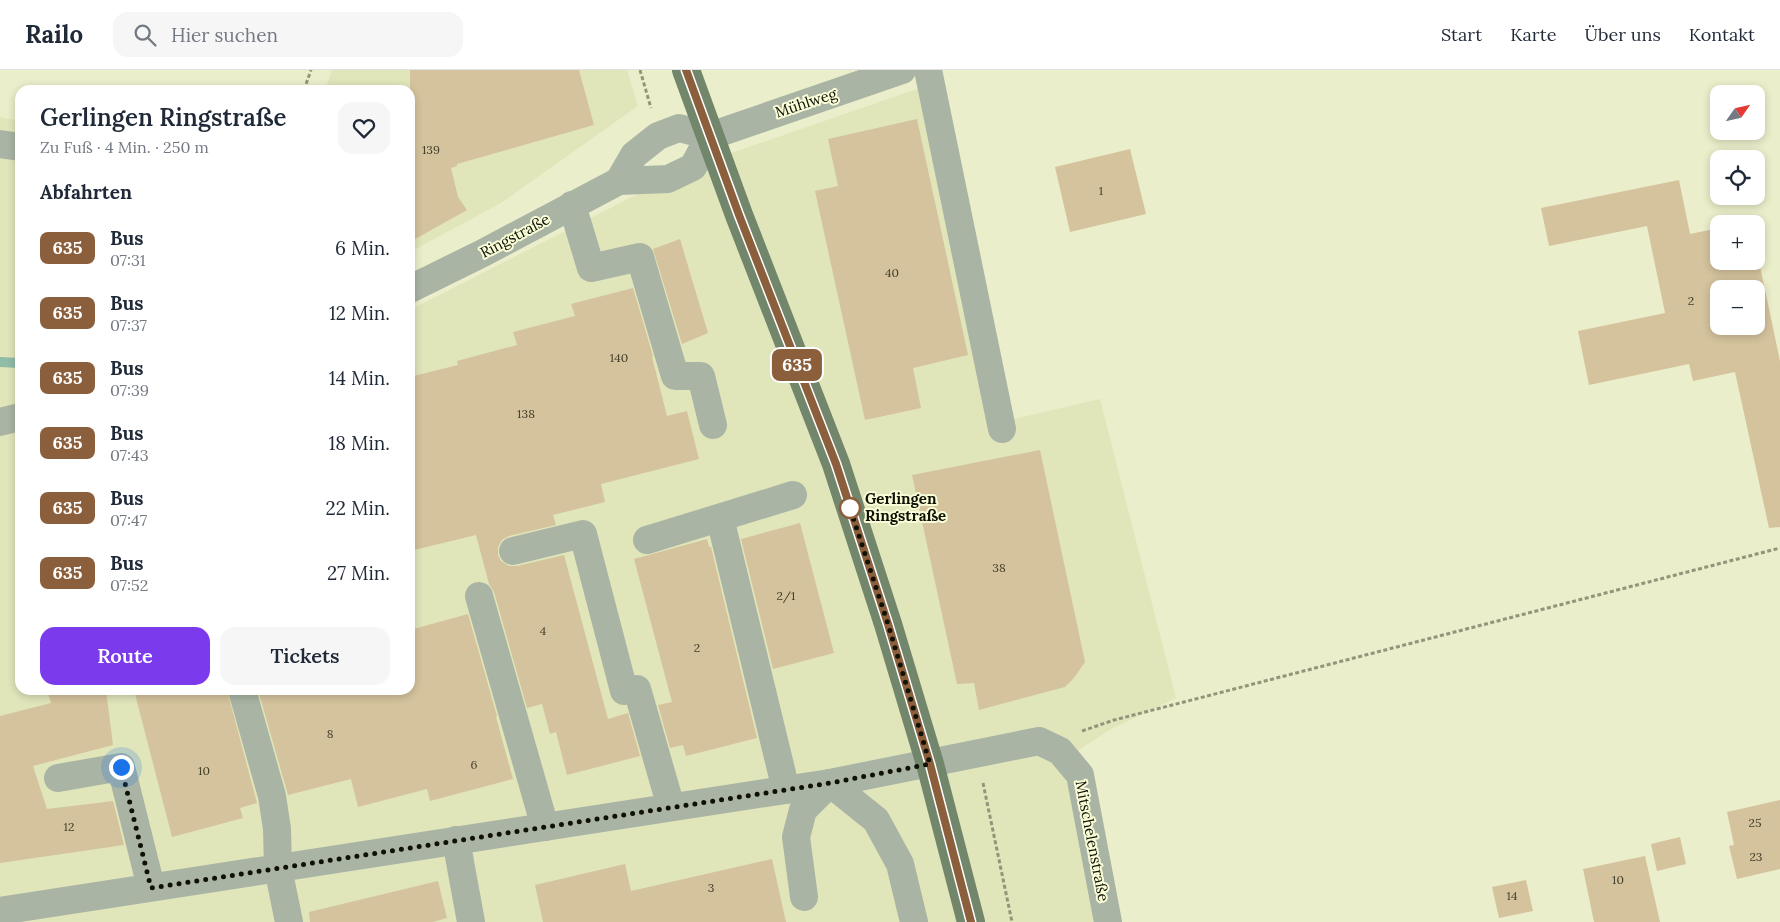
<!DOCTYPE html>
<html lang="de">
<head>
<meta charset="utf-8">
<style>
  :root { --surface:#fff; --page:#f6f6f7; --text:#1f2937; --muted:#747a83; --line:#e0e1e3; --accent:#7c3aed }
  body { margin:0; font-family:Lora,serif; background:var(--page); color:var(--text); height:100vh; display:flex; flex-direction:column; font-size:19px; white-space:nowrap }
  * { box-sizing:border-box; margin:0 }
  p { font-size:16px; color:var(--muted) }
  .icon { flex:none; width:28px; height:28px; fill:none; stroke:currentColor; stroke-width:2; stroke-linecap:round; stroke-linejoin:round }
  .map { position:relative; flex:1; overflow:hidden }
  .panel { position:absolute; left:15px; top:15px; width:400px; height:610px; display:flex; flex-direction:column; background:var(--surface); border-radius:15px; box-shadow:0 2px 8px #0003 }
  .panel>* { flex:none }
  .badge { padding:0 10px; border-radius:8px; font-size:18px; line-height:32px }
  .needle { width:32px; rotate:56deg }
  .buttons { position:absolute; left:1710px; top:15px; display:grid; gap:10px }
  .buttons a { display:grid; place-items:center; width:55px; height:55px; border-radius:10px; background:var(--surface); box-shadow:0 2px 8px #0003; font-size:25px }
  .you { position:absolute; width:25px; height:25px; margin:-12px; border:4px solid #fff; border-radius:50%; background:#1a73e8; box-shadow:0 0 0 8px #1a73e833 }
  .map>.badge { position:absolute; translate:-50% -50%; box-shadow:0 0 0 2px #fff }
  h2 { padding:0 25px; font-size:19px; line-height:45px }
  .round { display:grid; place-items:center; flex:none; width:52px; height:52px; border-radius:15px; background:var(--page) }
  .summary { display:flex; align-items:center; justify-content:space-between; height:85px; padding:0 25px }
  h1 { font-size:24px; font-weight:600; line-height:38px }
  .cta { display:flex; gap:10px; margin-top:auto; padding:10px 25px }
  .cta a { flex:1; height:58px; border-radius:15px; background:var(--accent); color:#fff; font-size:20px; font-weight:600; line-height:58px; text-align:center }
  .cta a+a { background:var(--page); color:var(--text) }
  ul { padding:0; list-style:none }
  li { display:flex; align-items:center; gap:15px; height:65px; padding:0 25px }
  li div { flex:1 }
  li b { display:block; font-size:19px }
  li em { font-style:normal }
  li .badge { min-width:55px; font-weight:700; text-align:center }
  header { display:flex; align-items:center; gap:30px; box-sizing:border-box; height:70px; padding:0 25px; background:var(--surface); border-bottom:1px solid var(--line) }
  header strong { font-size:24px }
  nav { display:flex; gap:28px; margin-inline-start:auto; font-size:18px }
  .search { width:350px; height:45px; background:var(--page); display:flex; align-items:center; gap:12px; box-sizing:border-box; padding:0 18px; border-radius:15px; color:var(--muted); font-size:19px }
  .map>svg:first-child { display:block }
</style>
</head>
<body>
<header>
<strong>Railo</strong>
<div class="search"><svg class="icon" aria-label="search" viewBox="0 0 24 24"><circle cx="10" cy="10" r="6"/><path d="M15 15l6 6"/></svg>Hier suchen</div>
<nav><a>Start</a><a>Karte</a><a>Über uns</a><a>Kontakt</a></nav>
</header>
<div class="map">
<svg width="1780" height="852" viewBox="0 0 1780 852">
  <rect width="100%" height="100%" fill="#ebeeca"/>
  <g fill="#e1e5ba">
    <path d="M 332,0 L 627,0 L 638,36 L 501,133 L 410,182 L 410,20 L 325,20 Z"/>
    <path d="M 940,11 L 1010,350 L 1100,329 L 1176,628 L 1111,659 L 1074,683 L 1108,852 L 0,852 L 0,47 L 20,51 L 20,620 L 410,620 L 410,240 L 691,97 Z"/>
  </g>
  <g fill="none" stroke-linecap="round" stroke-linejoin="round">
    <path stroke="#91bca8" stroke-width="10" d="M 0,292 L 20,293"/>
  </g>
  <g fill="#d5c39d" fill-rule="evenodd">
    <path d="M 410,0 L 579,0 L 594,55 L 457,94 L 457,96 L 451,98 L 458,127 L 467,140 L 410,172 Z"/>
    <path d="M 917,49 L 968,285 L 913,298 L 921,338 L 865,350 L 815,121 L 838,116 L 828,69 Z"/>
    <path d="M 1130,79 L 1146,144 L 1070,162 L 1055,97 Z"/>
    <path d="M 1679,110 L 1690,164 L 1719,158 L 1719,191 L 1756,191 L 1756,177 L 1780,291 L 1780,457 L 1769,458 L 1735,302 L 1693,311 L 1689,294 L 1589,315 L 1578,261 L 1665,243 L 1647,156 L 1549,176 L 1541,138 ZM 1719,219 L 1756,219 L 1756,256 L 1719,256 Z"/>
    <path d="M 680,169 L 708,263 L 682,274 L 653,179 Z"/>
    <path d="M 633,218 L 653,286 L 652,287 L 667,346 L 687,341 L 699,389 L 601,414 L 605,432 L 553,445 L 556,455 L 509,466 L 502,470 L 498,477 L 498,485 L 501,491 L 509,496 L 517,496 L 564,485 L 608,649 L 628,643 L 640,686 L 567,705 L 556,662 L 550,664 L 542,634 L 527,638 L 494,522 L 489,514 L 476,465 L 410,481 L 410,307 L 458,295 L 457,291 L 517,275 L 513,262 L 575,246 L 571,234 Z"/>
    <path d="M 1040,380 L 1085,592 L 1074,608 L 1065,617 L 979,640 L 974,613 L 957,614 L 912,405 Z"/>
    <path d="M 800,453 L 834,583 L 773,599 L 741,469 Z"/>
    <path d="M 707,469 L 709,477 L 711,477 L 757,668 L 686,686 L 683,675 L 670,678 L 658,635 L 672,632 L 634,489 Z"/>
    <path d="M 468,544 L 497,646 L 496,647 L 513,709 L 430,731 L 427,719 L 358,737 L 351,709 L 288,725 L 258,620 L 410,620 L 410,560 Z"/>
    <path d="M 47,620 L 106,620 L 113,675 L 33,696 L 47,739 L 113,731 L 124,775 L 0,793 L 0,646 L 51,633 Z"/>
    <path d="M 134,620 L 227,620 L 257,733 L 240,738 L 243,748 L 172,767 Z"/>
    <path d="M 1780,730 L 1780,799 L 1737,809 L 1729,776 L 1734,775 L 1727,742 Z"/>
    <path d="M 1680,767 L 1686,794 L 1657,801 L 1651,774 Z"/>
    <path d="M 1645,786 L 1660,852 L 1594,852 L 1583,799 Z"/>
    <path d="M 772,789 L 786,852 L 543,852 L 535,815 L 625,794 L 631,821 Z"/>
    <path d="M 1526,810 L 1533,841 L 1499,848 L 1492,817 Z"/>
    <path d="M 438,811 L 447,848 L 433,852 L 310,852 L 309,842 Z"/>
  </g>
  <g fill="none" stroke-linecap="round" stroke-linejoin="round">
    <g stroke="#93957b" stroke-width="3" stroke-dasharray="4 2.5" stroke-linecap="butt">
      <path d="M 640,0 L 651,38"/>
      <path d="M 304,20 L 311,0"/>
      <path d="M 1082,661 L 1114,650 L 1780,478"/>
      <path d="M 983,713 L 1012,852"/>
    </g>
    <g stroke="#a9b4a5" stroke-width="28">
      <path d="M 928,0 L 1002,359"/>
      <path d="M 710,66 L 902,0"/>
      <path d="M 0,74 L 20,77"/>
      <path d="M 619,111 L 634,85 L 658,66 L 679,58 L 710,66"/>
      <path d="M 572,135 L 591,198 L 640,187 L 675,306 L 701,306 L 713,355"/>
      <path d="M 410,219 L 483,183 L 619,111 L 668,109 L 693,97 L 710,66"/>
      <path d="M 0,352 L 20,347"/>
      <path d="M 720,448 L 786,720"/>
      <path d="M 647,470 L 793,425"/>
      <path d="M 513,481 L 583,464 L 624,621 L 637,619 L 671,737"/>
      <path d="M 479,526 L 545,757"/>
      <path d="M 242,620 L 272,726 L 277,759 L 278,798 L 289,852"/>
      <path d="M 58,708 L 121,697 L 151,817"/>
      <path d="M 456,770 L 471,852"/>
      <path d="M 804,827 L 796,767 L 803,740 L 830,713 L 876,750 L 900,794 L 914,852"/>
      <path d="M 0,841 L 830,713 L 1039,671 L 1060,681 L 1080,705 L 1108,852"/>
    </g>
    <path stroke="#72866c" stroke-width="28" d="M 686,0 L 739,145 L 836,394 L 888,554 L 930,694 L 971,852"/>
  </g>
  <g fill="none" stroke-linecap="round" stroke-linejoin="round">
    <defs>
      <path id="line" d="M 686,0 L 739,145 L 836,394 L 888,554 L 930,694 L 971,852"/>
    </defs>
    <use href="#line" stroke="#fff" stroke-width="11"/>
    <use href="#line" stroke="#8b5e3c" stroke-width="8"/>
    <path stroke="#101105" stroke-width="5" stroke-dasharray="0 9" d="M 121,697 L 151,818 L 830,713 L 930,694 L 888,554 L 847,429 L 850,438"/>
  </g>
  <circle fill="#fff" stroke="#8b5e3c" stroke-width="2.5" cx="850" cy="438" r="10"/>
  <g text-anchor="middle" stroke-width="4" stroke-linejoin="round" paint-order="stroke">
    <g font-size="12" fill="#413e2b">
      <text x="431" y="84">139</text>
      <text x="1101" y="125">1</text>
      <text x="892" y="207">40</text>
      <text x="1691" y="235">2</text>
      <text x="619" y="292">140</text>
      <text x="526" y="348">138</text>
      <text x="999" y="502">38</text>
      <text x="786" y="530">2/1</text>
      <text x="543" y="565">4</text>
      <text x="697" y="582">2</text>
      <text x="330" y="668">8</text>
      <text x="474" y="699">6</text>
      <text x="204" y="705">10</text>
      <text x="1755" y="757">25</text>
      <text x="69" y="761">12</text>
      <text x="1756" y="791">23</text>
      <text x="1618" y="814">10</text>
      <text x="711" y="822">3</text>
      <text x="1512" y="830">14</text>
    </g>
    <g font-size="15" fill="#101105" stroke="#f8fcd7">
      <text transform="translate(806 33) rotate(-18)" y="5">Mühlweg</text>
      <text transform="translate(515 166) rotate(-28)" y="5">Ringstraße</text>
      <text transform="translate(1092 771) rotate(79)" y="5">Mitschelenstraße</text>
    </g>
    <g font-size="15" font-weight="bold" fill="#101105" stroke="#f8fcd7" text-anchor="start">
      <text x="865" y="434">Gerlingen<tspan x="865" dy="17">Ringstraße</tspan></text>
    </g>
  </g>
</svg>
<div class="buttons">
<a><svg class="needle" viewBox="-14 -14 28 28"><path d="M0-13l5 13h-10z" fill="#e53935"/><path d="M0 13l5-13h-10z" fill="#747a83"/></svg></a>
<a><svg class="icon" aria-label="locate" viewBox="0 0 24 24"><circle cx="12" cy="12" r="6"/><path d="M12 2v4M12 18v4M2 12h4M18 12h4"/></svg></a>
<a>+</a>
<a>−</a>
</div>
<div class="you" style="left:121px;top:697px"></div>
<b class="badge" style="left:797px;top:295px;background:#8b5e3c;color:#fff">635</b>
<section class="panel">
<div class="summary"><div><h1>Gerlingen Ringstraße</h1><p>Zu Fuß · 4 Min. · 250 m</p></div><a class="round"><svg class="icon" aria-label="heart" viewBox="0 0 24 24"><path d="M12 20l-8-8c-3-5 5-10 8-4 3-6 11-1 8 4z"/></svg></a></div>
<h2>Abfahrten</h2>
<ul>
<li><span class="badge" style="background:#8b5e3c;color:#fff">635</span><div><b>Bus</b><p>07:31</p></div><em>6 Min.</em></li>
<li><span class="badge" style="background:#8b5e3c;color:#fff">635</span><div><b>Bus</b><p>07:37</p></div><em>12 Min.</em></li>
<li><span class="badge" style="background:#8b5e3c;color:#fff">635</span><div><b>Bus</b><p>07:39</p></div><em>14 Min.</em></li>
<li><span class="badge" style="background:#8b5e3c;color:#fff">635</span><div><b>Bus</b><p>07:43</p></div><em>18 Min.</em></li>
<li><span class="badge" style="background:#8b5e3c;color:#fff">635</span><div><b>Bus</b><p>07:47</p></div><em>22 Min.</em></li>
<li><span class="badge" style="background:#8b5e3c;color:#fff">635</span><div><b>Bus</b><p>07:52</p></div><em>27 Min.</em></li>
</ul>
<div class="cta"><a>Route</a><a>Tickets</a></div>
</section>
</div>
</body>
</html>
